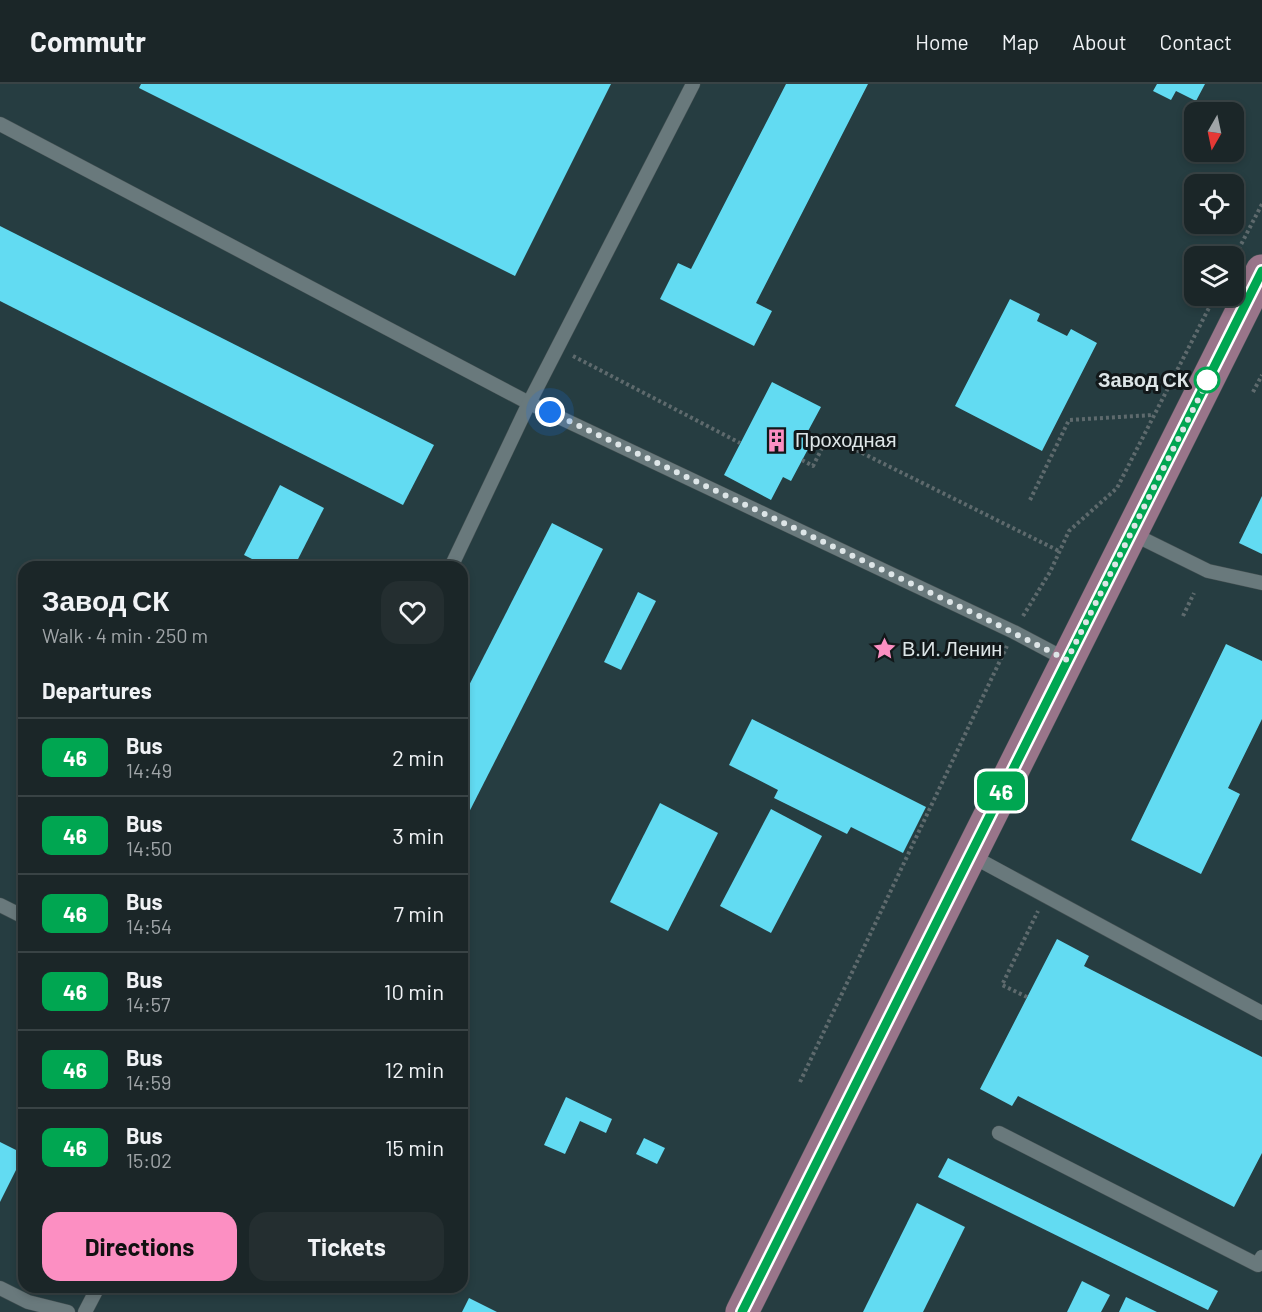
<!DOCTYPE html>
<html lang="en">
<head>
<meta charset="utf-8">
<style>
  :root { --surface:#1b2628; --page:#242e30; --text:#f1f3f6; --muted:#a0a5a8; --line:#394345; --accent:#fc8fc2 }
  body { margin:0; font-family:Barlow,sans-serif; background:var(--page); color:var(--text); height:100vh; display:flex; flex-direction:column; font-size:22px; white-space:nowrap }
  * { box-sizing:border-box; margin:0 }
  p { font-size:20px; color:var(--muted) }
  .icon { flex:none; width:33px; height:33px; fill:none; stroke:currentColor; stroke-width:2; stroke-linecap:round; stroke-linejoin:round }
  .map { position:relative; flex:1; overflow:hidden }
  .drawer { position:absolute; left:18px; top:477px; width:450px; height:732px; display:flex; flex-direction:column; background:var(--surface); border-radius:18px; box-shadow:0 3px 9px #0003,0 0 0 2px var(--line) }
  .drawer>* { flex:none }
  .badge { padding:0 12px; border-radius:9px; font-size:21px; line-height:39px }
  .needle { width:39px; rotate:189deg }
  .tools { position:absolute; left:1184px; top:18px; display:grid; gap:12px }
  .tools a { display:grid; place-items:center; width:60px; height:60px; border-radius:12px; background:var(--surface); box-shadow:0 3px 9px #0003,0 0 0 2px var(--line); font-size:30px }
  .you { position:absolute; width:30px; height:30px; margin:-15px; border:4px solid #fff; border-radius:50%; background:#1a73e8; box-shadow:0 0 0 9px #1a73e833 }
  .map>.badge { position:absolute; translate:-50% -50%; box-shadow:0 0 0 3px #fff }
  h2 { padding:0 24px; font-size:22px; line-height:54px }
  .round { display:grid; place-items:center; flex:none; width:63px; height:63px; border-radius:18px; background:var(--page) }
  .summary { display:flex; align-items:center; justify-content:space-between; height:102px; padding:0 24px }
  h1 { font-size:28px; font-weight:700; line-height:45px }
  .button { display:flex; gap:12px; margin-top:auto; padding:12px 24px }
  .button a { flex:1; height:69px; border-radius:18px; background:var(--accent); color:#111; font-size:24px; font-weight:700; line-height:69px; text-align:center }
  .button a+a { background:var(--page); color:var(--text) }
  ul { padding:0; list-style:none }
  li { display:flex; align-items:center; gap:18px; height:78px; padding:0 24px; border-top:2px solid var(--line) }
  li div { flex:1 }
  li b { display:block; font-size:22px }
  li em { font-style:normal }
  li .badge { min-width:66px; font-weight:700; text-align:center }
  header { display:flex; align-items:center; gap:36px; box-sizing:border-box; height:84px; padding:0 30px; background:var(--surface); border-bottom:2px solid var(--line) }
  header strong { font-size:28px }
  nav { display:flex; gap:33px; margin-inline-start:auto; font-size:21px }
  .map>svg:first-child { display:block }
</style>
</head>
<body>
<header>
<strong>Commutr</strong>
<nav><a>Home</a><a>Map</a><a>About</a><a>Contact</a></nav>
</header>
<div class="map">
<svg width="1262" height="1228" viewBox="0 0 1262 1228">
  <rect width="100%" height="100%" fill="#243235"/>
  <g fill="#263d41" fill-rule="evenodd">
    <path d="M 0,0 L 1262,0 L 1262,186 L 733,1228 L 0,1228 ZM 1194,28 L 1233,28 L 1233,68 L 1194,68 ZM 1194,100 L 1233,100 L 1233,140 L 1194,140 ZM 1194,172 L 1233,172 L 1233,212 L 1194,212 ZM 24,483 L 462,483 L 462,1203 L 24,1203 Z"/>
    <path d="M 1262,204 L 1262,1228 L 751,1228 Z"/>
  </g>
  <g fill="#62dbf2">
    <path d="M 141,0 L 611,0 L 515,192 L 139,4 Z"/>
    <path d="M 786,0 L 868,0 L 756,219 L 772,227 L 754,262 L 660,215 L 678,179 L 691,185 Z"/>
    <path d="M 1157,0 L 1205,0 L 1196,17 L 1176,7 L 1171,16 L 1153,7 Z"/>
    <path d="M 0,142 L 434,361 L 403,421 L 0,217 Z"/>
    <path d="M 1010,215 L 1040,230 L 1037,237 L 1067,252 L 1071,245 L 1097,259 L 1042,367 L 955,322 Z"/>
    <path d="M 772,298 L 821,323 L 807,349 L 815,352 L 791,397 L 783,393 L 771,416 L 724,391 Z"/>
    <path d="M 280,401 L 324,424 L 294,483 L 268,483 L 244,471 Z"/>
    <path d="M 1262,412 L 1262,470 L 1239,459 Z"/>
    <path d="M 552,439 L 603,465 L 462,742 L 462,615 Z"/>
    <path d="M 638,508 L 656,517 L 621,586 L 604,578 Z"/>
    <path d="M 1226,560 L 1262,577 L 1262,635 L 1228,704 L 1240,710 L 1201,790 L 1131,756 Z"/>
    <path d="M 752,635 L 926,723 L 903,769 L 851,743 L 847,750 L 774,714 L 778,706 L 729,681 Z"/>
    <path d="M 660,719 L 718,749 L 668,847 L 610,818 Z"/>
    <path d="M 771,725 L 822,752 L 771,849 L 720,822 Z"/>
    <path d="M 1057,855 L 1089,872 L 1084,882 L 1262,973 L 1262,1069 L 1234,1123 L 1018,1012 L 1012,1022 L 980,1005 Z"/>
    <path d="M 566,1013 L 612,1035 L 606,1049 L 580,1037 L 565,1070 L 544,1061 Z"/>
    <path d="M 644,1054 L 665,1064 L 657,1080 L 636,1070 Z"/>
    <path d="M 0,1058 L 24,1070 L 0,1118 Z"/>
    <path d="M 948,1074 L 1218,1207 L 1208,1226 L 938,1093 Z"/>
    <path d="M 917,1119 L 965,1143 L 923,1228 L 863,1228 Z"/>
    <path d="M 1082,1197 L 1110,1211 L 1101,1228 L 1067,1228 Z"/>
    <path d="M 1126,1213 L 1157,1228 L 1119,1228 Z"/>
    <path d="M 469,1214 L 497,1228 L 462,1228 Z"/>
  </g>
  <g fill="none" stroke-linecap="round" stroke-linejoin="round">
    <defs>
      <g id="service">
        <path d="M 0,40 L 529,319 L 1014,548 L 1067,576"/>
        <path d="M 1131,449 L 1208,487 L 1262,499"/>
        <path d="M 451,483 L 529,319 L 693,0"/>
        <path d="M 970,771 L 1262,929"/>
        <path d="M 0,821 L 24,833"/>
        <path d="M 999,1049 L 1258,1181 L 1262,1173"/>
        <path d="M 0,1204 L 28,1218 L 68,1228"/>
        <path d="M 85,1228 L 98,1203"/>
      </g>
      <path id="primary" d="M 742,1228 L 1262,187"/>
    </defs>
    <use href="#service" stroke="#424f51" stroke-width="15"/>
    <use href="#primary" stroke="#424f51" stroke-width="34"/>
    <g stroke="#5e6a6d" stroke-width="4" stroke-dasharray="3 3" stroke-linecap="butt">
      <path d="M 1233,176 L 1262,120"/>
      <path d="M 573,272 L 740,359"/>
      <path d="M 1253,308 L 1262,291"/>
      <path d="M 802,376 L 813,382 L 828,352 L 1059,467"/>
      <path d="M 1030,416 L 1069,336 L 1153,331"/>
      <path d="M 1023,532 L 1050,488 L 1069,447 L 1117,404 L 1215,212"/>
      <path d="M 1183,532 L 1194,509"/>
      <path d="M 1027,913 L 1002,901 L 1038,827"/>
      <path d="M 800,998 L 1007,562"/>
    </g>
    <use href="#service" stroke="#69797c" stroke-width="14"/>
    <use href="#primary" stroke="#99758a" stroke-width="33"/>
  </g>
  <g fill="none" stroke-linecap="round" stroke-linejoin="round">
    <defs>
      <path id="line" d="M 742,1228 L 1262,187"/>
    </defs>
    <use href="#line" stroke="#fff" stroke-width="14"/>
    <use href="#line" stroke="#00a651" stroke-width="9"/>
    <path stroke="#dde5e7" stroke-width="6" stroke-dasharray="0 10.8" d="M 550,328 L 992,538 L 1067,576 L 1212,288 L 1207,296"/>
  </g>
  <defs>
    <symbol id="building-bare" viewBox="-9 -9 18 18"><path d="M-4-6H4V6H1V3H-1V6H-4ZM-2.5-4.3h1.7v1.8h-1.7ZM.8-4.3h1.7v1.8H.8ZM-2.5-1h1.7V.8h-1.7ZM.8-1h1.7V.8H.8Z" fill="#fc8fc2" stroke="#12181a" stroke-width="2.5" paint-order="stroke"/></symbol>
    <symbol id="sight-bare" viewBox="-9 -9 18 18"><path d="M0-6L1.8-2.2L6-1.7L2.9 1.2L3.7 5.4L0 3.3L-3.7 5.4L-2.9 1.2L-6-1.7L-1.8-2.2Z" fill="#fc8fc2" stroke="#12181a" stroke-width="2.5" paint-order="stroke"/></symbol>
  </defs>
  <g fill-rule="evenodd">
    <use href="#building-bare" x="760" y="340" width="33" height="33"/>
    <use href="#sight-bare" x="868" y="548" width="33" height="33"/>
  </g>
  <circle fill="#fff" stroke="#00a651" stroke-width="3" cx="1207" cy="296" r="12"/>
  <g text-anchor="middle" stroke-width="6" stroke-linejoin="round" paint-order="stroke">
    <g font-size="20" font-weight="bold" fill="#dde5e7" stroke="#12181a" text-anchor="end">
      <text x="1189" y="303">Завод СК</text>
    </g>
    <g font-size="20" fill="#dde5e7" stroke="#12181a" text-anchor="start">
      <text x="795" y="363">Проходная</text>
      <text x="902" y="572">В.И. Ленин</text>
    </g>
  </g>
</svg>
<div class="tools">
<a><svg class="needle" viewBox="-14 -14 28 28"><path d="M0-13l5 13h-10z" fill="#e53935"/><path d="M0 13l5-13h-10z" fill="#a0a5a8"/></svg></a>
<a><svg class="icon" aria-label="locate" viewBox="0 0 24 24"><circle cx="12" cy="12" r="6"/><path d="M12 2v4M12 18v4M2 12h4M18 12h4"/></svg></a>
<a><svg class="icon" aria-label="layers" viewBox="0 0 24 24"><path d="M12 4l9 5-9 5-9-5zM3 14l9 5 9-5"/></svg></a>
</div>
<div class="you" style="left:550px;top:328px"></div>
<b class="badge" style="left:1001px;top:707px;background:#00a651;color:#fff">46</b>
<section class="drawer">
<div class="summary"><div><h1>Завод СК</h1><p>Walk · 4 min · 250 m</p></div><a class="round"><svg class="icon" aria-label="heart" viewBox="0 0 24 24"><path d="M12 20l-8-8c-3-5 5-10 8-4 3-6 11-1 8 4z"/></svg></a></div>
<h2>Departures</h2>
<ul>
<li><span class="badge" style="background:#00a651;color:#fff">46</span><div><b>Bus</b><p>14:49</p></div><em>2 min</em></li>
<li><span class="badge" style="background:#00a651;color:#fff">46</span><div><b>Bus</b><p>14:50</p></div><em>3 min</em></li>
<li><span class="badge" style="background:#00a651;color:#fff">46</span><div><b>Bus</b><p>14:54</p></div><em>7 min</em></li>
<li><span class="badge" style="background:#00a651;color:#fff">46</span><div><b>Bus</b><p>14:57</p></div><em>10 min</em></li>
<li><span class="badge" style="background:#00a651;color:#fff">46</span><div><b>Bus</b><p>14:59</p></div><em>12 min</em></li>
<li><span class="badge" style="background:#00a651;color:#fff">46</span><div><b>Bus</b><p>15:02</p></div><em>15 min</em></li>
</ul>
<div class="button"><a>Directions</a><a>Tickets</a></div>
</section>
</div>
</body>
</html>
